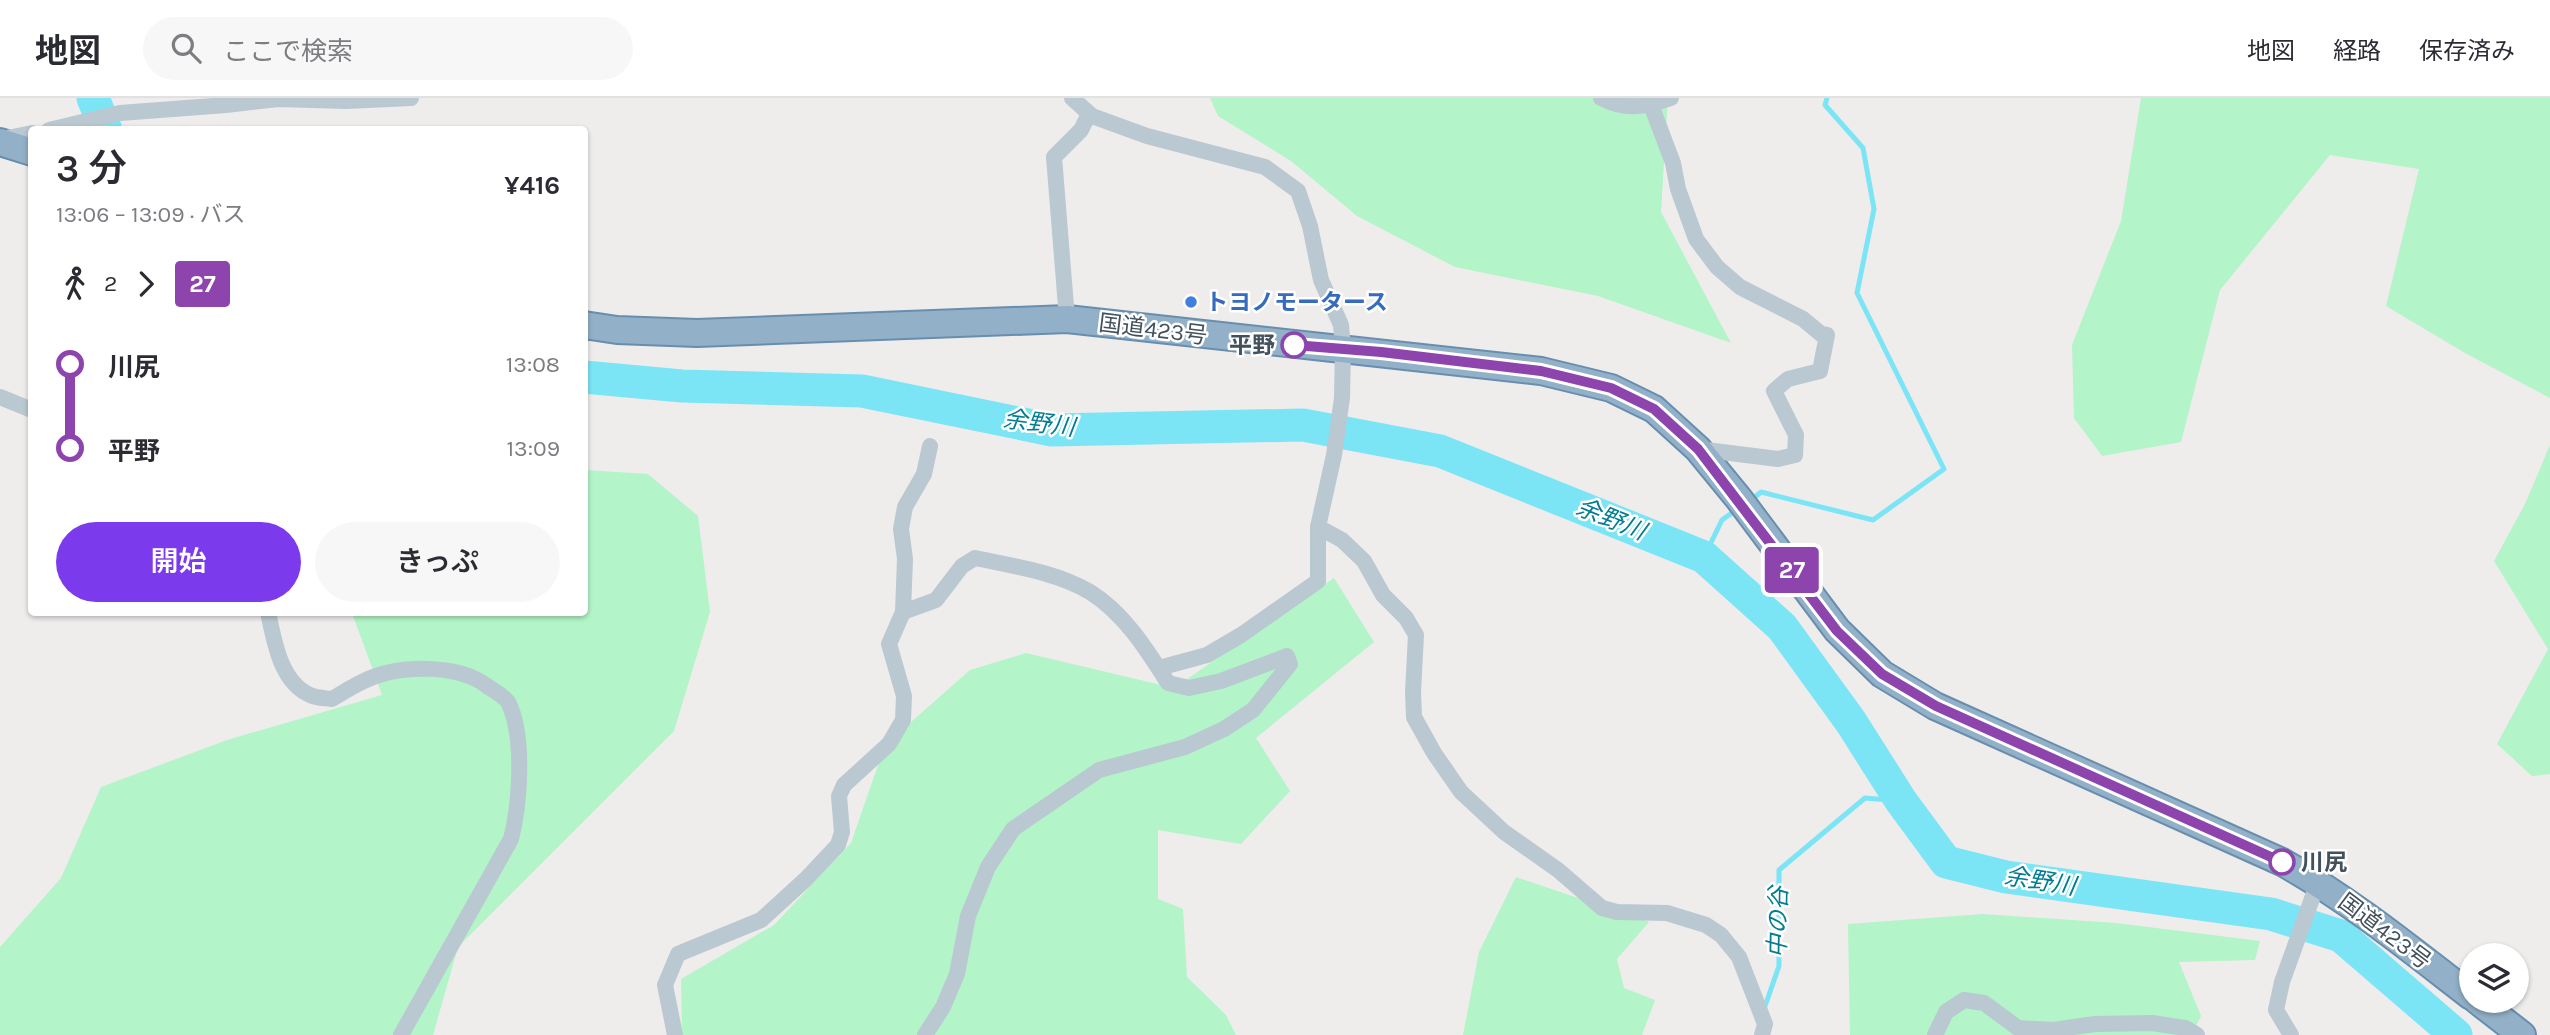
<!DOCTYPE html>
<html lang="ja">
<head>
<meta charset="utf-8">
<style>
  :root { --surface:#fff; --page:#f7f7f7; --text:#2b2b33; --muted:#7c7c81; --line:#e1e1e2; --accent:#7c3aed }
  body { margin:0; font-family:Karla,"Noto Sans JP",sans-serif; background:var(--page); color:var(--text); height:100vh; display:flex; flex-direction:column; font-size:26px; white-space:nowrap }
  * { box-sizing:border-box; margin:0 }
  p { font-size:23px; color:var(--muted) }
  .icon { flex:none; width:38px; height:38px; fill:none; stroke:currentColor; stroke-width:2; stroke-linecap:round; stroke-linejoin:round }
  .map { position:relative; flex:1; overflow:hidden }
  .panel { position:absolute; left:28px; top:28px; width:560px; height:490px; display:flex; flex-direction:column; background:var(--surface); border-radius:7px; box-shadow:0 2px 5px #0004 }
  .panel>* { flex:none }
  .badge { padding:0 14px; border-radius:5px; font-size:24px; line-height:46px }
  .buttons { position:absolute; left:2459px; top:845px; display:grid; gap:14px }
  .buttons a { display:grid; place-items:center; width:70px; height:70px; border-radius:50%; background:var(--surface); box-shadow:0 2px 5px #0004; font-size:35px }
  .map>.badge { position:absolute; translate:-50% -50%; box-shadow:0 0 0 4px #fff }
  .legs { display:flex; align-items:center; gap:10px; height:77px; padding:0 28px; font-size:23px }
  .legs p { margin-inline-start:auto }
  .overview { display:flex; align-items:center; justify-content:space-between; height:119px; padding:0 28px }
  h1 { font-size:38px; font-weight:600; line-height:52px }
  .action { display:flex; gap:14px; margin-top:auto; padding:14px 28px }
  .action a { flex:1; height:80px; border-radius:42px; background:var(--accent); color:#fff; font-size:28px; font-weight:600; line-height:80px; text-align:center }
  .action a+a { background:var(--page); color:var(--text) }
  ul { padding:0 28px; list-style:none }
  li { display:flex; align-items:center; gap:24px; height:84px; font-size:26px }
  li i { display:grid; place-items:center; width:10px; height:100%; margin:0 9px; background:currentColor }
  li i::after { content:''; width:18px; height:18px; margin:-9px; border:5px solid; border-radius:50%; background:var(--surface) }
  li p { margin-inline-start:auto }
  li:first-child i { background:linear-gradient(#0000 50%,currentColor 0) }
  li:last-child i { background:linear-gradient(currentColor 50%,#0000 0) }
  header { display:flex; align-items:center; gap:42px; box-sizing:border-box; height:98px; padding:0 35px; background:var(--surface); border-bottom:2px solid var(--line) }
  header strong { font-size:33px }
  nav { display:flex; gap:38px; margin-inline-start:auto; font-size:24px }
  .search { width:490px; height:63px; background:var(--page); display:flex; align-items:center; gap:18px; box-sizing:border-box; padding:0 24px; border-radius:38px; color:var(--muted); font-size:26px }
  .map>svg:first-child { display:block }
</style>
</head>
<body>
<header>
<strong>地図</strong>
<div class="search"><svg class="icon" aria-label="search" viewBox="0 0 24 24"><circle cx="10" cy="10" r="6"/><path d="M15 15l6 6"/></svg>ここで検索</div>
<nav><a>地図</a><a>経路</a><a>保存済み</a></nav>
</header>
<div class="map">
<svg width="2550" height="937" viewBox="0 0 2550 937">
  <rect width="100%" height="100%" fill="#efecec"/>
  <g fill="#b3f4c8">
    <path d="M 1210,0 L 1668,0 L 1661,114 L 1731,245 L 1598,198 L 1455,169 L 1357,118 L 1291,63 L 1218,18 Z"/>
    <path d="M 2141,0 L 2550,0 L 2550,300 L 2465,255 L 2386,208 L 2419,71 L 2330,57 L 2220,192 L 2181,344 L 2102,358 L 2074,320 L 2072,247 L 2121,123 Z"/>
    <path d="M 2550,347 L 2550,676 L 2532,678 L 2497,646 L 2548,551 L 2494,463 L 2525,406 Z"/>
    <path d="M 585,372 L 648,376 L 698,418 L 710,514 L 674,633 L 458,849 L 433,937 L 0,937 L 0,849 L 61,780 L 101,689 L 227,642 L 382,597 L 352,515 L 584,514 Z"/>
    <path d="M 1334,480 L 1374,544 L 1256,640 L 1290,693 L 1241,746 L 1158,732 L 1158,801 L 1183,811 L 1187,879 L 1226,917 L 1236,937 L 682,937 L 681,881 L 774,827 L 851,745 L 885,647 L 970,572 L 1026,555 L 1174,590 Z"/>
    <path d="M 1516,779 L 1649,824 L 1617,861 L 1624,890 L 1655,902 L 1642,937 L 1463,937 L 1479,854 Z"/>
    <path d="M 1983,816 L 2116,825 L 2260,843 L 2255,862 L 2179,864 L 2201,918 L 2191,937 L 1850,937 L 1848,826 Z"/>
  </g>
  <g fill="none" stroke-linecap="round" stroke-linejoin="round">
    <g stroke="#7be5f6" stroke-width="5">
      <path d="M 1750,403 L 1761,394 L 1873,422 L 1944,371 L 1857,195 L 1874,111 L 1863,50 L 1825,7 L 1827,0"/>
      <path d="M 1704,459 L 1722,422 L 1736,412"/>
      <path d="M 1764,911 L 1779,868 L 1779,772 L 1865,700 L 1901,703"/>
    </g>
    <g stroke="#7be5f6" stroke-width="33">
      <path d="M 93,0 L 106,32"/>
      <path d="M 584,279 L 682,288 L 862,293 L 1052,332 L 1303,327 L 1440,353 L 1704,459 L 1782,529 L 1851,624 L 1901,703 L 1946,764 L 2006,779 L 2271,816 L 2341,838 L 2456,937"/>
    </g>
    <defs>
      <g id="trunk">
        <path d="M 0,44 L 32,54"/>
        <path d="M 584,227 L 617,232 L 697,235 L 1067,221 L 1541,273 L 1611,290 L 1654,311 L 1698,351 L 1739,401 L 1837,532 L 1882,576 L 1935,608 L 2282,764 C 2350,802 2410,851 2471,898"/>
        <path d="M 2478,903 L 2522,937"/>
      </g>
    </defs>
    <use href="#trunk" stroke="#688eae" stroke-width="30"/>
    <g stroke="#bac8d1" stroke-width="16">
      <path d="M 1072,0 L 1092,18 L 1147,38 L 1265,69 L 1298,93 L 1310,128 L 1321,182 L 1341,227 L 1343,250 L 1342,300 L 1334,357 L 1318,429 L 1318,483 L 1241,537 L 1207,557 L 1159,570"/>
      <path d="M 1601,0 C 1626,13 1644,9 1671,0"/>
      <path d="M 1651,7 L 1673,65 L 1678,91 L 1696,141 L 1717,169 L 1740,189 L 1803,221 L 1821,236 L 1827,237 L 1820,273 L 1788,281 L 1774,293 L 1796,337 L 1795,357 L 1778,361 L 1698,351"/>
      <path d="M 49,32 L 120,15 L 226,7 L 278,1 L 346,3 L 411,0"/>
      <path d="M 3,41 L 32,35"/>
      <path d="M 1067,221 L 1054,59 L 1081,32 L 1089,16"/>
      <path d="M 0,299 L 32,312"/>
      <path d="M 1318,429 L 1342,442 L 1364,463 L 1383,497 L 1406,520 L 1416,537 L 1413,594 L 1414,619 L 1434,655 L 1461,694 L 1504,734 L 1558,772 L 1602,810 L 1617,814 L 1667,815 L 1706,827 L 1721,837 L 1739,859 L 1765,926 L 1762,937"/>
      <path d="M 268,514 C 274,542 280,584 310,597 C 316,600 325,600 332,601 C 342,595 353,588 364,583 C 397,567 457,565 487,588 C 493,592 504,598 508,604 C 525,637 520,706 511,741 L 401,937"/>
      <path d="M 903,514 L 936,502 L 962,468 L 975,460 C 1013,468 1056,474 1090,494 C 1124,515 1147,552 1168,585 L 1189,590 L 1221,583 L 1287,558 L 1290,566 L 1253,612 L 1224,631 L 1185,649 L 1099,672 L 1013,731 L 988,769 L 968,818 L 957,876 L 943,909 L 925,937"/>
      <path d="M 675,937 L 665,887 L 678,856 L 761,822 L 806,781 L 838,747 L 842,734 L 839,698 L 844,687 L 889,646 L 903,622 L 904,598 L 889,546 L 903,514 L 905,461 L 901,431 L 905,409 L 924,376 L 930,348"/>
      <path d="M 1935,937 L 1946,914 L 1964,902 L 1984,905 L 2018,930 L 2053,932 L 2095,926 L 2152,925 L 2185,930 L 2197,937"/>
      <path d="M 2291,937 L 2276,912 L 2282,884 L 2318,784"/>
    </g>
    <use href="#trunk" stroke="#92b0c8" stroke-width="26"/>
  </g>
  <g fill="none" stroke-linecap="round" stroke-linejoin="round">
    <defs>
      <path id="line-1" d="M 1294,247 L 1381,254 L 1541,273 L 1611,290 L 1654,311 L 1698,351 L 1711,368 L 1837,533 L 1882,576 L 1936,608 L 2282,764"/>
    </defs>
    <use href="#line-1" stroke="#fff" stroke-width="16"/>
    <use href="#line-1" stroke="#8e44ad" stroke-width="10"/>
  </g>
  <circle fill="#3f7fe0" stroke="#fff" stroke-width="2.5" cx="1191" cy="204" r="7"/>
  <g fill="#fff" stroke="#8e44ad" stroke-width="3.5">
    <circle cx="1294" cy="247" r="12"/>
    <circle cx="2282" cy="764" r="12"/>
  </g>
  <g text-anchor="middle" stroke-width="5" stroke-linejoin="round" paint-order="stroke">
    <g font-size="23" font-weight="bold" fill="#366cbe" stroke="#fff" text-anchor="start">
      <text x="1205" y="212">トヨノモータース</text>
    </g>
    <g font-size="23" fill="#42515c" stroke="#fff">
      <text transform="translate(1153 231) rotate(7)" y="8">国道423号</text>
      <text transform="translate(2385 833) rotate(37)" y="8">国道423号</text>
    </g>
    <g font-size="23" font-weight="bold" fill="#42515c" stroke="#fff" text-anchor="end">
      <text x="1275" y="255">平野</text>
      <text x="2301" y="772" text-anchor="start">川尻</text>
    </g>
    <g font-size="24" font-style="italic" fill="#037d91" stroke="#fff">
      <text transform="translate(1039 325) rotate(7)" y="8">余野川</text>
      <text transform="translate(1611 421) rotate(22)" y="8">余野川</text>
      <text transform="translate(2040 783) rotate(9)" y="8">余野川</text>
      <text transform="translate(1778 824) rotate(-89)" y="8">中の谷</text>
    </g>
  </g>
</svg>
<div class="buttons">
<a><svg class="icon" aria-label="layers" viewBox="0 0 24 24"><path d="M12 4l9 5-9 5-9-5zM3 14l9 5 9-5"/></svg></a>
</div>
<b class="badge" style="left:1792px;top:472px;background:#8e44ad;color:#fff">27</b>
<section class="panel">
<div class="overview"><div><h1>3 分</h1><p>13:06 – 13:09 · バス</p></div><b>¥416</b></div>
<div class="legs"><svg class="icon" aria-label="walk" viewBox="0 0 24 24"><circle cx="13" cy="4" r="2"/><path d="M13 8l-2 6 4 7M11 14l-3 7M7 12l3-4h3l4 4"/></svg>2<svg class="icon" aria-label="forward" viewBox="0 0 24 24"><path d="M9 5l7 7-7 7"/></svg><b class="badge" style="background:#8e44ad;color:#fff">27</b></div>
<ul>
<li><i style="color:#8e44ad"></i><b>川尻</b><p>13:08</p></li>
<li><i style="color:#8e44ad"></i><b>平野</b><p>13:09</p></li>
</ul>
<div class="action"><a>開始</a><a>きっぷ</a></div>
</section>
</div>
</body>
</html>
